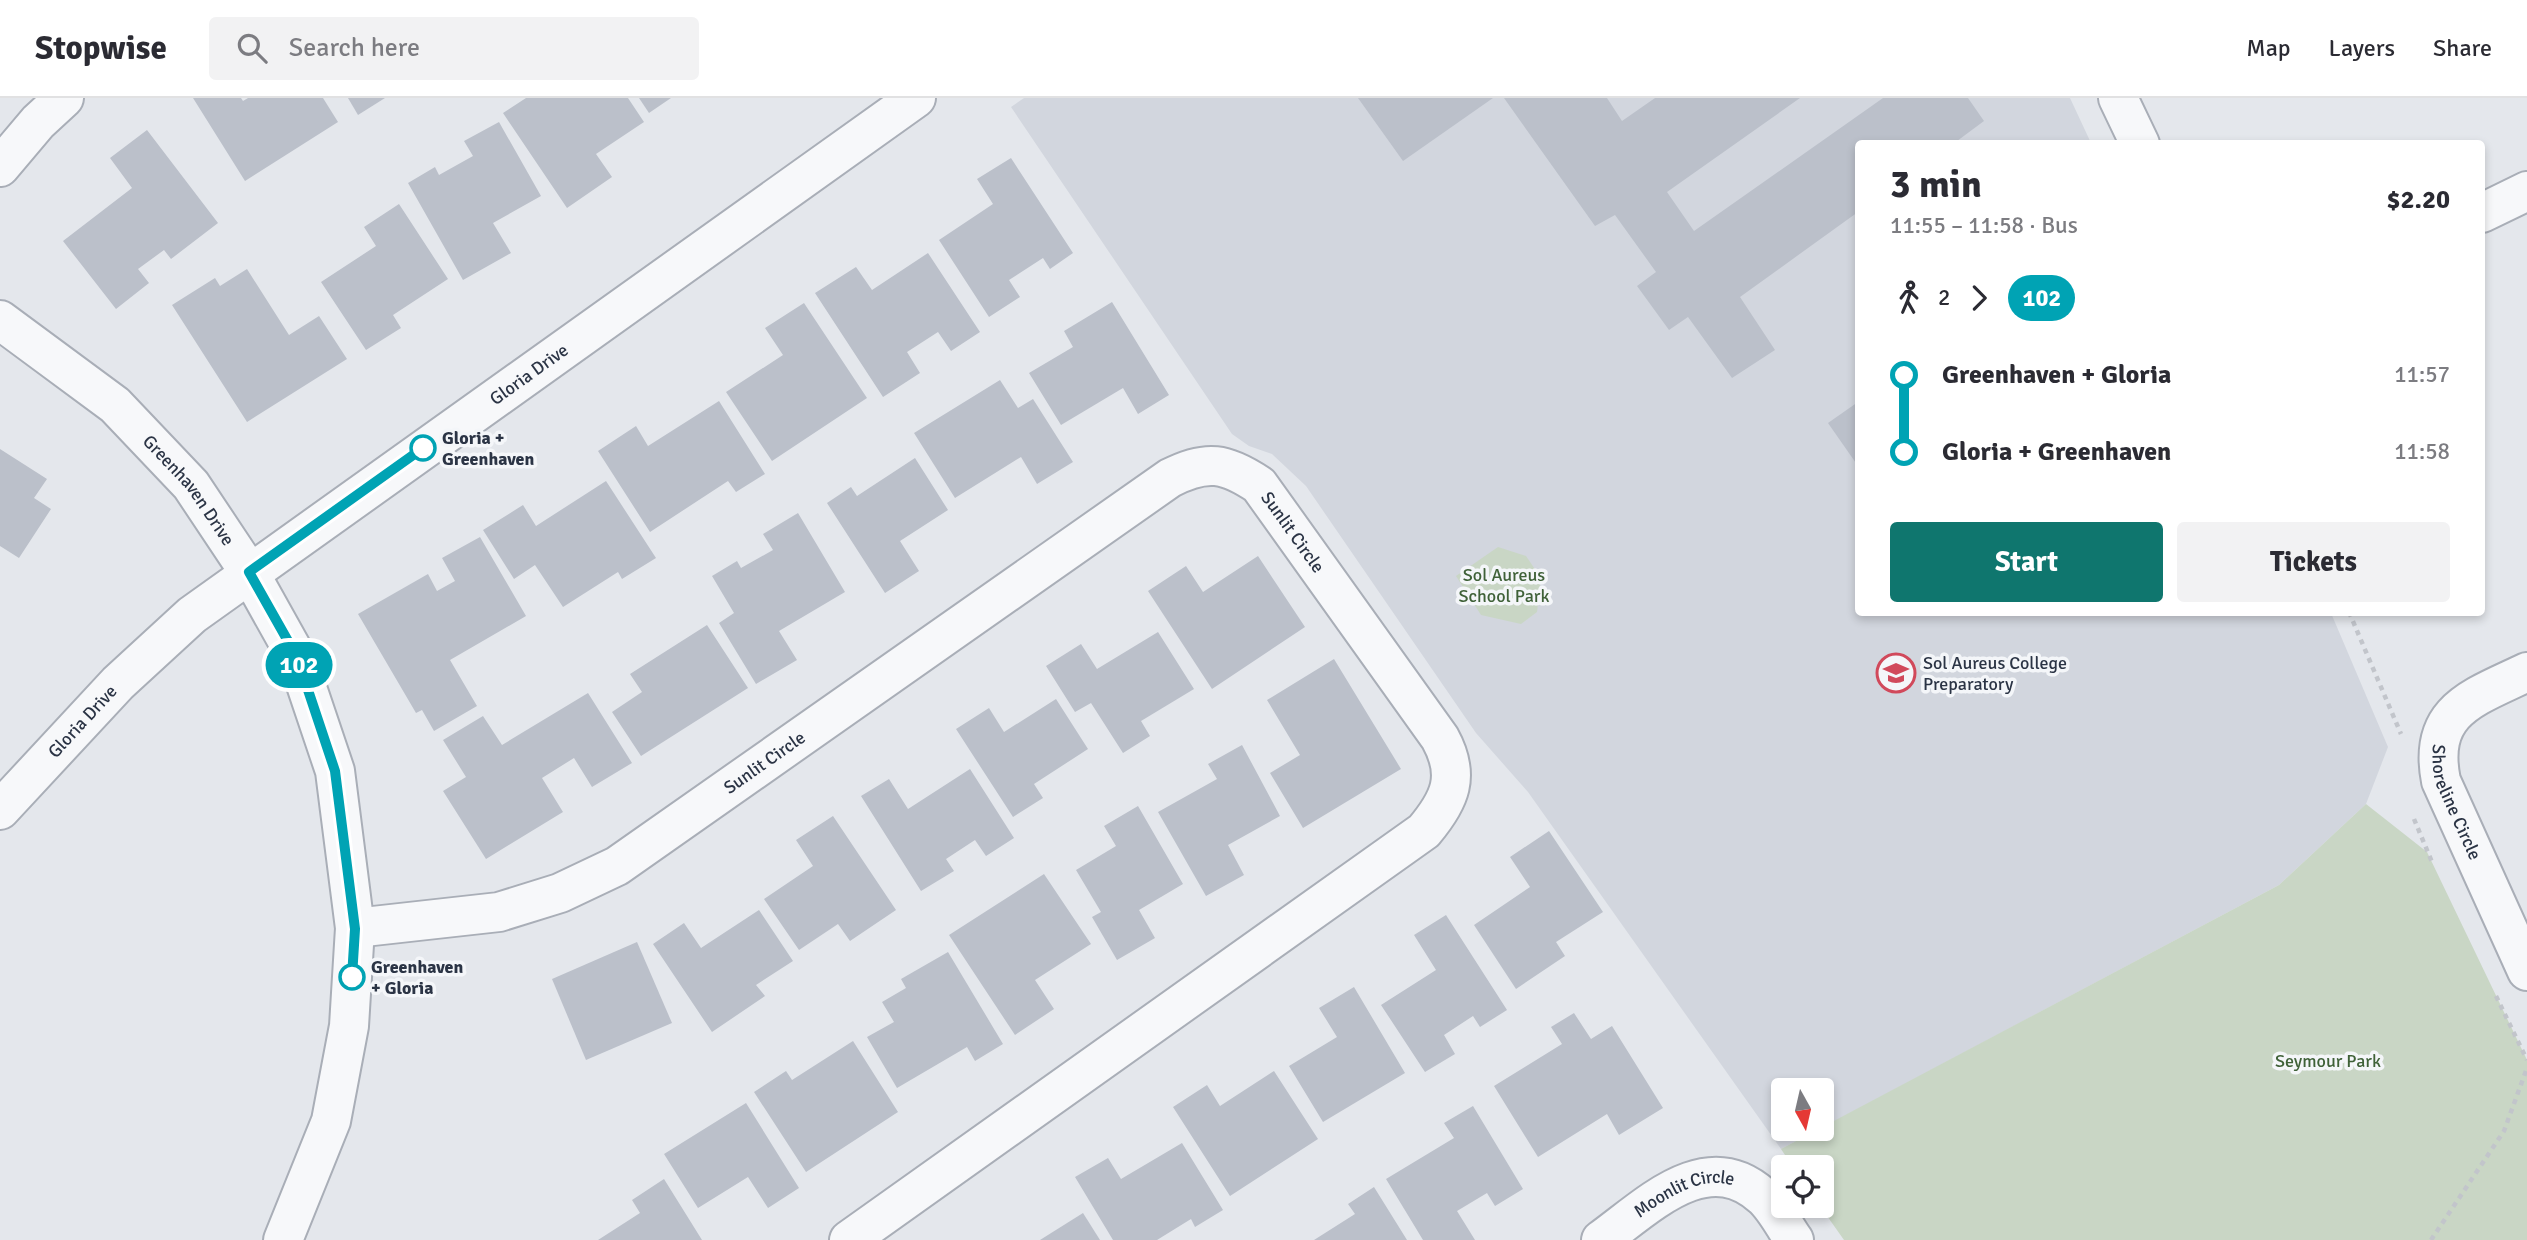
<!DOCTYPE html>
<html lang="en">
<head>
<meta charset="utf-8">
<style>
  :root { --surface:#fff; --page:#f2f2f3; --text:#2b2b33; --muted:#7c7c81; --line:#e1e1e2; --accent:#0f766e }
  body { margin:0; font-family:Signika,sans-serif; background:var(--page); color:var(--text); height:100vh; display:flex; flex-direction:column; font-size:26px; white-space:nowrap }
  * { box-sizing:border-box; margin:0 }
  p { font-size:23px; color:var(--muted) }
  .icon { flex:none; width:38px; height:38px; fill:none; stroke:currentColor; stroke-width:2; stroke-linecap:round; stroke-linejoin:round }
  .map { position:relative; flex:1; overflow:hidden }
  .drawer { position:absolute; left:1855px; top:42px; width:630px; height:476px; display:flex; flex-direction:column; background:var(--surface); border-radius:7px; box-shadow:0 4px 10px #0003 }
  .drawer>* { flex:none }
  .badge { padding:0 14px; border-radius:23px; font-size:24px; line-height:46px }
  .needle { width:46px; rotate:172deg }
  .fabs { position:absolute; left:1771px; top:980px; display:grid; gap:14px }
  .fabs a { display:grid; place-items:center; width:63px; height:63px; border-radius:7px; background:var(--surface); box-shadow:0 4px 10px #0003; font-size:35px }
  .map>.badge { position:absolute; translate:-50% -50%; box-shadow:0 0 0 4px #fff }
  .legs { display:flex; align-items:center; gap:10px; height:77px; padding:0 35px; font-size:23px }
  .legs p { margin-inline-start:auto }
  .head { display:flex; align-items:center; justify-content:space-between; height:119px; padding:0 35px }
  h1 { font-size:38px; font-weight:700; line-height:52px }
  .button { display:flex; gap:14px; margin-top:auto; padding:14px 35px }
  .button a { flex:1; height:80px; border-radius:7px; background:var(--accent); color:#fff; font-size:28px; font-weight:700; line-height:80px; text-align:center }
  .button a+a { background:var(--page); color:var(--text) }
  ul { padding:0 35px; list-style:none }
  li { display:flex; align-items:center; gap:24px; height:77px; font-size:26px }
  li i { display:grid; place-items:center; width:10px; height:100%; margin:0 9px; background:currentColor }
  li i::after { content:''; width:18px; height:18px; margin:-9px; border:5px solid; border-radius:50%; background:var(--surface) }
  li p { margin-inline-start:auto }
  li:first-child i { background:linear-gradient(#0000 50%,currentColor 0) }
  li:last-child i { background:linear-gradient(currentColor 50%,#0000 0) }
  header { display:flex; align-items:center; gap:42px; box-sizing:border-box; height:98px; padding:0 35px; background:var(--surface); border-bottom:2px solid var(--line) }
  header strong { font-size:33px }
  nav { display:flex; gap:38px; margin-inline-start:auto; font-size:24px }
  .search { width:490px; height:63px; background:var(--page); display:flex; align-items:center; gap:18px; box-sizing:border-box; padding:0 24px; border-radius:7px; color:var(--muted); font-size:26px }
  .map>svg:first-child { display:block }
</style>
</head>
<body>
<header>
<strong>Stopwise</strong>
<div class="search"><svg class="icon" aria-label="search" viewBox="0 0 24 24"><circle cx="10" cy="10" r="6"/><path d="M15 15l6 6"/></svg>Search here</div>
<nav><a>Map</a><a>Layers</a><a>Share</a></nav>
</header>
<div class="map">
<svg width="2527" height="1142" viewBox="0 0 2527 1142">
  <rect width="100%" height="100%" fill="#e4e7ec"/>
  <path fill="#d2d6de" d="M 1024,0 L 2070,0 L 2091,45 L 1858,46 L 1858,514 L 2331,515 L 2388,649 L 2366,706 L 2279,787 L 1822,1030 L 1822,992 L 1783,992 L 1783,1031 L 1820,1031 L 1781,1051 L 1528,694 L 1476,635 L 1306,388 L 1272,356 L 1249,348 L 1232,336 L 1011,9 Z"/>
  <g fill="#c9d6c5">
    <path d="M 1498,449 L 1526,458 L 1541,480 L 1537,514 L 1521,526 L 1481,517 L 1456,478 Z"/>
    <path d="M 2366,706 L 2427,754 L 2527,962 L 2527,1142 L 1844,1142 L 1820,1108 L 1822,1069 L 1793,1069 L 1781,1051 L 2279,787 Z"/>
  </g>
  <g fill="#bbc0ca">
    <path d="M 193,0 L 241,0 L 243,3 L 248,0 L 323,0 L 338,24 L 245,83 Z"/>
    <path d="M 348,0 L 385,0 L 358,17 Z"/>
    <path d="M 526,0 L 628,0 L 644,24 L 596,56 L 612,79 L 567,110 L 503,15 Z"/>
    <path d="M 639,0 L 671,0 L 649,15 Z"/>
    <path d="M 1358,0 L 1493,0 L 1403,63 Z"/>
    <path d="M 1504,0 L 1607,0 L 1622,23 L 1655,0 L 1800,0 L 1667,94 L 1694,133 L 1883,0 L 1968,0 L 1984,23 L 1953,46 L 1858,46 L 1858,114 L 1740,199 L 1775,252 L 1732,280 L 1688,219 L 1669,232 L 1637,188 L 1656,174 L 1615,117 L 1595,128 Z"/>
    <path d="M 499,24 L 541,98 L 493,125 L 511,155 L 463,182 L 408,85 L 435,69 L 439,77 L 473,58 L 464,43 Z"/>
    <path d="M 147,32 L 218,125 L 171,161 L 164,152 L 138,171 L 149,185 L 116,211 L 63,143 L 132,90 L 110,60 Z"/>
    <path d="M 1011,60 L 1073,155 L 1050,171 L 1043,160 L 1009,182 L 1020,199 L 989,219 L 939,142 L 993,106 L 977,81 Z"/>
    <path d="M 399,106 L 448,181 L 393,217 L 401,230 L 366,252 L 321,184 L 376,148 L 364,129 Z"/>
    <path d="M 928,155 L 980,234 L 951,253 L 938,234 L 907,254 L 920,275 L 883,299 L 815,195 L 856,169 L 872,192 Z"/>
    <path d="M 247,171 L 289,237 L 319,218 L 347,261 L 247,324 L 172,207 L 215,180 L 220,188 Z"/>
    <path d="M 1112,204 L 1169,297 L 1138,316 L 1123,290 L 1061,327 L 1029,275 L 1073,249 L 1064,233 Z"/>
    <path d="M 804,205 L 867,300 L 772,363 L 726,294 L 783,257 L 765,230 Z"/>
    <path d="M 1000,282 L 1018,310 L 1033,301 L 1073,364 L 1037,386 L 1021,359 L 955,400 L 914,335 Z"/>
    <path d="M 719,303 L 765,376 L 736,394 L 728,383 L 650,434 L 598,353 L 636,328 L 648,348 Z"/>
    <path d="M 1858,304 L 1858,368 L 1828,325 Z"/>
    <path d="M 0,351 L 47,381 L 34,400 L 51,411 L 19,460 L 0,448 Z"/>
    <path d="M 915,360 L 948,412 L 900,443 L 919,473 L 885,495 L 827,405 L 851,389 L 857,398 Z"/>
    <path d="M 606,383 L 656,460 L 622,481 L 618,474 L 563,509 L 535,467 L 514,481 L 483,432 L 523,407 L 536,428 Z"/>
    <path d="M 798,415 L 845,494 L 779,533 L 797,562 L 756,586 L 719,525 L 734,515 L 712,478 L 737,463 L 741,470 L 773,452 L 763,436 Z"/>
    <path d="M 480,439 L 526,518 L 450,562 L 477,608 L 434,633 L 422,612 L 416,615 L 358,516 L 428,476 L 437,493 L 455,483 L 442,460 Z"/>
    <path d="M 1258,458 L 1305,529 L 1212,591 L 1148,493 L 1186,468 L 1203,494 Z"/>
    <path d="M 707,527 L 748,590 L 641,658 L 612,614 L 642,594 L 630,576 Z"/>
    <path d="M 1158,534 L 1194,591 L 1141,623 L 1150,638 L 1123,655 L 1091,605 L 1075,614 L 1046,568 L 1081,546 L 1097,571 Z"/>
    <path d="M 1334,561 L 1401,671 L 1303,730 L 1270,675 L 1300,657 L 1267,602 Z"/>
    <path d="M 588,595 L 632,665 L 592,689 L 574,660 L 542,680 L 563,714 L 486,761 L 443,693 L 466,679 L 443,642 L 483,618 L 502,647 Z"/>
    <path d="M 1056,601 L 1088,651 L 1034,686 L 1043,700 L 1013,719 L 956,631 L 989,610 L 1004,634 Z"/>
    <path d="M 1242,647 L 1280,718 L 1228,747 L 1244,777 L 1206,798 L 1158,714 L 1217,681 L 1208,666 Z"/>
    <path d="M 970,671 L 1014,740 L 986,758 L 975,742 L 946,761 L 954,773 L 921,793 L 861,698 L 889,681 L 908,711 Z"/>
    <path d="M 1138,708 L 1183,786 L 1139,812 L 1155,840 L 1117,862 L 1092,819 L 1101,814 L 1076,772 L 1116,748 L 1104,728 Z"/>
    <path d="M 833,718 L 896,812 L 850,843 L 838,826 L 799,852 L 764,801 L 813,768 L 796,742 Z"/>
    <path d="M 1549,733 L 1603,814 L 1556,844 L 1565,858 L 1516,891 L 1474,827 L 1530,789 L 1510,759 Z"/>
    <path d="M 1044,776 L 1091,846 L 1035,882 L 1054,911 L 1015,937 L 949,837 Z"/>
    <path d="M 759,812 L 793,863 L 756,887 L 765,898 L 712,934 L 653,846 L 684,825 L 701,850 Z"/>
    <path d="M 1446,817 L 1507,912 L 1480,929 L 1473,918 L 1444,937 L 1455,956 L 1425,974 L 1381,907 L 1436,872 L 1414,837 Z"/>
    <path d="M 637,844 L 672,925 L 586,962 L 552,881 Z"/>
    <path d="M 948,854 L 1003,946 L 975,963 L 967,949 L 897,990 L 867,939 L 894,924 L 882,904 L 906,890 L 901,881 Z"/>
    <path d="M 1354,889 L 1405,975 L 1323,1024 L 1289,968 L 1337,939 L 1319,910 Z"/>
    <path d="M 1574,915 L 1591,941 L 1612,928 L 1663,1010 L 1619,1037 L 1607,1016 L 1538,1059 L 1494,988 L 1562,946 L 1551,929 Z"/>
    <path d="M 853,943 L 898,1014 L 806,1074 L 754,994 L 786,973 L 792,982 Z"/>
    <path d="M 1274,973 L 1318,1041 L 1230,1098 L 1173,1009 L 1207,987 L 1220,1008 Z"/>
    <path d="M 746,1005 L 799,1090 L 768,1110 L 748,1079 L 698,1110 L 664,1056 Z"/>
    <path d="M 1473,1008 L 1523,1091 L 1495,1108 L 1487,1095 L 1457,1113 L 1475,1142 L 1423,1142 L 1386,1081 L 1454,1040 L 1444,1025 Z"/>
    <path d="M 1182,1045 L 1223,1112 L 1195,1129 L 1191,1121 L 1157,1142 L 1113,1142 L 1075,1079 L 1108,1060 L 1121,1081 Z"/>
    <path d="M 664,1081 L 702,1142 L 598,1142 L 640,1115 L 632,1102 Z"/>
    <path d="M 1374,1089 L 1407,1142 L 1314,1142 L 1355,1116 L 1348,1106 Z"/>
    <path d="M 1083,1115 L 1100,1142 L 1040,1142 Z"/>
  </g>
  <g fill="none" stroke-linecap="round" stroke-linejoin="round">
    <defs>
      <g id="minor">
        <path d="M 2118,0 L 2140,46"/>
        <path d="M 0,69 L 38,24 L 64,0"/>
        <path d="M 2482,115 L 2527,93"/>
        <path id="s1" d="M 0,222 L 115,307 L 191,387 L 249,474 L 297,560 L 335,673 L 355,830 L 349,928 L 331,1023 L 283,1142"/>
        <path id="s2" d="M 2527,574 C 2473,600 2427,612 2441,683 L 2527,873"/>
        <path id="s3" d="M 0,712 L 118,585 L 192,517 L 916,0"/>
        <path id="s4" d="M 355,830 L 499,814 L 560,795 L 617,768 L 1170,380 C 1207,361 1226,365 1259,387 L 1440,640 C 1461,678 1450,702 1424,733 L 849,1142"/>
        <path id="s5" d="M 1601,1142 C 1648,1108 1706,1048 1762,1098 C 1775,1109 1784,1128 1794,1142"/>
      </g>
    </defs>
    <use href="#minor" stroke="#a9aeb7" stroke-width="42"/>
    <g stroke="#c2c5cb" stroke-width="4.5" stroke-dasharray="5 5" stroke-linecap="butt">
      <path d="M 2349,514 L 2401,636"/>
      <path d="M 2414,721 L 2432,764"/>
      <path d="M 2496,898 L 2527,962"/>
      <path d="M 2431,1142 L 2504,1033 L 2527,970"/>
    </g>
    <use href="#minor" stroke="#f7f8fa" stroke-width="38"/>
  </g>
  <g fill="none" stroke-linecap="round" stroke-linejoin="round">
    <defs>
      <path id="line-1" d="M 352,879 L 355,831 L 335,673 L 297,559 L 249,474 L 423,350"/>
    </defs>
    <use href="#line-1" stroke="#fff" stroke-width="16"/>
    <use href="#line-1" stroke="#00a3b4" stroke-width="10"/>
  </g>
  <defs>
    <symbol id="school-ring" viewBox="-11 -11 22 22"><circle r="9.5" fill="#f4f6f9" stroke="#d1495b" stroke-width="1.5"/><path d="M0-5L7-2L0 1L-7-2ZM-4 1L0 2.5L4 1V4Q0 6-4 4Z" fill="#d1495b"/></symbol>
  </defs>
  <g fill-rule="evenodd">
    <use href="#school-ring" x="1874" y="553" width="44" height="44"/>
  </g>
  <g fill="#fff" stroke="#00a3b4" stroke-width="3.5">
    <circle cx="423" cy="350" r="12"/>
    <circle cx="352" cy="879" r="12"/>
  </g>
  <g text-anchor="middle" stroke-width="7" stroke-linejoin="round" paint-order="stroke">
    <g font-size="18" fill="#2b3445" stroke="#f4f6f9">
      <text dy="6" stroke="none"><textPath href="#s3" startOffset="688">Gloria Drive</textPath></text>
      <text dy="6" stroke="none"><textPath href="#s1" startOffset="256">Greenhaven Drive</textPath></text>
      <text dy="6" stroke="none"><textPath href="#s4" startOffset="1101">Sunlit Circle</textPath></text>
      <text dy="6" stroke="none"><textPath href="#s3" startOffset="121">Gloria Drive</textPath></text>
      <text dy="6" stroke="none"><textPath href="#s4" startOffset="452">Sunlit Circle</textPath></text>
      <text dy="6" stroke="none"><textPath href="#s2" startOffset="180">Shoreline Circle</textPath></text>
      <text dy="6" stroke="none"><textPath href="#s5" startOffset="98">Moonlit Circle</textPath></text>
    </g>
    <g font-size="18" font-weight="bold" fill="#2b3445" stroke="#f4f6f9" text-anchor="start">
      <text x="442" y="346">Gloria +<tspan x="442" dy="21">Greenhaven</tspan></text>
      <text x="371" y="875">Greenhaven<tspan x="371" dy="21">+ Gloria</tspan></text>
    </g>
    <g font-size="18" fill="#3f6138" stroke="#f4f6f9">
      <text x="1504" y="483">Sol Aureus<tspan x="1504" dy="21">School Park</tspan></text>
      <text x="2328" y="969">Seymour Park</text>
    </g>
    <g font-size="18" fill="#2b3445" stroke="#f4f6f9" text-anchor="start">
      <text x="1923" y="571">Sol Aureus College<tspan x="1923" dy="21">Preparatory</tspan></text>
    </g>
  </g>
</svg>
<div class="fabs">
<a><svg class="needle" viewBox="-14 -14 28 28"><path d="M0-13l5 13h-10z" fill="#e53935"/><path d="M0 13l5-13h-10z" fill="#7c7c81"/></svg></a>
<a><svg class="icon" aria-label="locate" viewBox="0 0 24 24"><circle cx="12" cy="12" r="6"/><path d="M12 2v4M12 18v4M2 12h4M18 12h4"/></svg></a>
</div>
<b class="badge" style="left:299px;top:567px;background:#00a3b4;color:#fff">102</b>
<section class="drawer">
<div class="head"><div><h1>3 min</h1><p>11:55 – 11:58 · Bus</p></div><b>$2.20</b></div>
<div class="legs"><svg class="icon" aria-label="walk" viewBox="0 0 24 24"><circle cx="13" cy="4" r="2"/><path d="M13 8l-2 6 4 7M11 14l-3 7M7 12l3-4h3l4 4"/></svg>2<svg class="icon" aria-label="forward" viewBox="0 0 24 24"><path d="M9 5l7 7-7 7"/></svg><b class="badge" style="background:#00a3b4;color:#fff">102</b></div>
<ul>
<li><i style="color:#00a3b4"></i><b>Greenhaven + Gloria</b><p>11:57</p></li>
<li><i style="color:#00a3b4"></i><b>Gloria + Greenhaven</b><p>11:58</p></li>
</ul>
<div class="button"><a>Start</a><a>Tickets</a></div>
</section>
</div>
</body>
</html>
